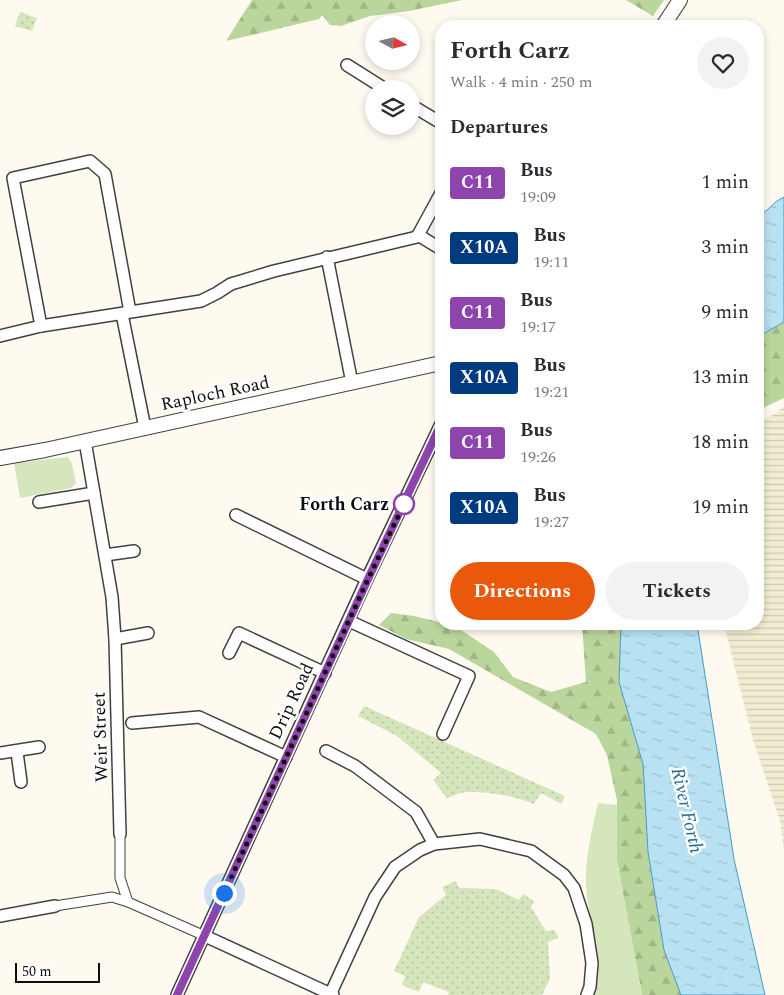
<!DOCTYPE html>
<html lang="en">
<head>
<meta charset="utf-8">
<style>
  :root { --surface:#fff; --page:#f2f2f3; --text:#2b2b33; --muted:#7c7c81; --accent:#ea580c }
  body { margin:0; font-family:Spectral,serif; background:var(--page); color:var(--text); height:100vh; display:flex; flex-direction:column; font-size:19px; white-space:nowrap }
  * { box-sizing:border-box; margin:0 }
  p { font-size:16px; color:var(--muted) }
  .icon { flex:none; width:28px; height:28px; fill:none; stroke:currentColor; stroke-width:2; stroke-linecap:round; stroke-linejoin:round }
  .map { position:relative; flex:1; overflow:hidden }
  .sheet { position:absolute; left:435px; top:20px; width:329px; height:610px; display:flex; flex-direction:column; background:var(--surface); border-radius:20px; box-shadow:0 2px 8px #0003 }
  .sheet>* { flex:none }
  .badge { padding:0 10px; border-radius:4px; font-size:18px; line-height:32px }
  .needle { width:32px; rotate:98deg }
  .tools { position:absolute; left:365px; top:15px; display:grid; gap:10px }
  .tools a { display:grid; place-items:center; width:55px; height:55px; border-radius:50%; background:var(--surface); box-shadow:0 2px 8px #0003; font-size:25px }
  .scale { position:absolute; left:15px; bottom:12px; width:85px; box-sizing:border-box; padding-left:5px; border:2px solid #0e0e0e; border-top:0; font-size:14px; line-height:18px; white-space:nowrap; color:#0e0e0e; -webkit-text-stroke:4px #fff; paint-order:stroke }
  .you { position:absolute; width:25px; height:25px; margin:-12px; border:4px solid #fff; border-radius:50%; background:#1a73e8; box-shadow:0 0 0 8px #1a73e833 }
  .map>.badge { position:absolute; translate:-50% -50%; box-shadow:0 0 0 2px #fff }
  h2 { padding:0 15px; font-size:19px; line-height:45px }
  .round { display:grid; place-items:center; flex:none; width:52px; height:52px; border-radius:26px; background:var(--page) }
  .summary { display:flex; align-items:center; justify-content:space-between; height:85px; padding:0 15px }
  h1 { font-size:24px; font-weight:700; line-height:38px }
  .primary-button { display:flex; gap:10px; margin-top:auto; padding:10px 15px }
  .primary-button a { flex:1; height:58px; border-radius:30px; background:var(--accent); color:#fff; font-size:20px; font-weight:700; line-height:58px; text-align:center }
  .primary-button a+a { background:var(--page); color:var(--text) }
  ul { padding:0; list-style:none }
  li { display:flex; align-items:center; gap:15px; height:65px; padding:0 15px }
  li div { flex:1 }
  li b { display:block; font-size:19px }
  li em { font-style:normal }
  li .badge { min-width:55px; font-weight:700; text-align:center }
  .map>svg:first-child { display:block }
</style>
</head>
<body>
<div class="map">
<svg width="784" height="995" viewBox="0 0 784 995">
  <defs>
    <pattern id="farmland-rules" width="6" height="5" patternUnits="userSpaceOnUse" patternTransform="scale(1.25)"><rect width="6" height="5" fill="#f2edd2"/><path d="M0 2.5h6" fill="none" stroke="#cecab3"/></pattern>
    <pattern id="grass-dots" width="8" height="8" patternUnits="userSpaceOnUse" patternTransform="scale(1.25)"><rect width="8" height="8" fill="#d6e6bc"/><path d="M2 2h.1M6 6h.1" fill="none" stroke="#b6c4a0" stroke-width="1.8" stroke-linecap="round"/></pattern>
    <pattern id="forest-firs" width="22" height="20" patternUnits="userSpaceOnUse" patternTransform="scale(1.25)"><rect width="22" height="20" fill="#bbd69c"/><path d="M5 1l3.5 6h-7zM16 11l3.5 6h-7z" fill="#a0b685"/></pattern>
    <pattern id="water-ripples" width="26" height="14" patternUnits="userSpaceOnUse" patternTransform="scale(1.25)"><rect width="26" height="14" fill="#b8e1f2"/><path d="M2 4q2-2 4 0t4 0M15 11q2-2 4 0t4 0" fill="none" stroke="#9dc0ce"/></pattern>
  </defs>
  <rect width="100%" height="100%" fill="#fefaf0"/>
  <path fill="url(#farmland-rules)" d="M 784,407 L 784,850 L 780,821 L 753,740 L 724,624 L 758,624 L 758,424 Z"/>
  <g fill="url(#grass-dots)">
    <path d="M 20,12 L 37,18 L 32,31 L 15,26 Z"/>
    <path d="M 364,706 L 565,796 L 561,804 L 541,793 L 534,804 C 519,797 478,789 461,793 C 457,794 451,797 447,798 L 433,780 L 441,773 L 397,736 L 358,716 Z"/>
    <path d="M 456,881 L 459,888 L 496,889 L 519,900 L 523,894 L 534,901 L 531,907 L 546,931 L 555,930 L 558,938 L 548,942 L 550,979 L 542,995 L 448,995 L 449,992 L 423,982 L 419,992 L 402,985 L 405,976 L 394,971 L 419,917 L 446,895 L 442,887 Z"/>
  </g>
  <g fill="url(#forest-firs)">
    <path d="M 252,0 L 462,0 L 409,11 L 370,16 L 341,26 L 330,25 L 322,15 L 319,19 L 226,41 Z"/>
    <path d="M 626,0 L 664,0 L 653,16 Z"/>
    <path d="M 784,322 L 784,398 L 758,410 L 758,337 Z"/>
    <path d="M 391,613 L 414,616 L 455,626 L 494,652 L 513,677 L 551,692 L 586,682 L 582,624 L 621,624 L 619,682 L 643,764 L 648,852 L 664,950 L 681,995 L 642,995 L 617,861 L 617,800 L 607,755 L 596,734 L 449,649 L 406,639 L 379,625 Z"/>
  </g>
  <g fill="#d6e6bc">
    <path d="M 68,457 L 72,464 L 76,483 L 71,488 L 20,498 L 14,463 Z"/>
    <path d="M 598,803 L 617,805 L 617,861 L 642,995 L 593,995 C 606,960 591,932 587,897 C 583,865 591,834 598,803 Z"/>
  </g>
  <g fill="url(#water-ripples)" stroke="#459cc4">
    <path d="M 784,197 L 784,322 L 758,337 L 758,218 L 777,201 Z"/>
    <path d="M 621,624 L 697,624 L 734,859 L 765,995 L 681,995 L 664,950 L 648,852 L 643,764 L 619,682 Z"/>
  </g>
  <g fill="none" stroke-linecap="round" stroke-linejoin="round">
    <defs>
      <g id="pedestrian">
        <path d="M 120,834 L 120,878 L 128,902"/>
        <path d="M 55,906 L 112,897 L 128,902 L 205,936"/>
      </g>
      <g id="minor">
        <path d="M 347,65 L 385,89"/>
        <path d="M 411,105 L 441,123"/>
        <path d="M 418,235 L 441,249"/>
        <path d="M 327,257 L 352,383"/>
        <path d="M 130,312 L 105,174 L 90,161 L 13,178 L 41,326 L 201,301 L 217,293 L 231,284 L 274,271 L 417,237 L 441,193"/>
        <path d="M 122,314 L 145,428"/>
        <path d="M 0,336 L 41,326"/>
        <path d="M 85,441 L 112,597 L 115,639 L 120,834"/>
        <path d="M 39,502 L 94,493"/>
        <path d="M 236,515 L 367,579"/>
        <path d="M 105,555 L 134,551"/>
        <path d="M 349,621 L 469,676 L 443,734"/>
        <path d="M 115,639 L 148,633"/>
        <path d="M 229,653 L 239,633 L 325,673"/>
        <path d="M 132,723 L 199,717 L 286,757"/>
        <path d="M 326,751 L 355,766 L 416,812 L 434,844"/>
        <path d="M 17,752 L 21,782"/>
        <path d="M 0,753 L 39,747"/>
        <path d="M 0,916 L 55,906"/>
        <path d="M 205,936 L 333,995"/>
        <path d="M 177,995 L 367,579 L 441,424"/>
        <path d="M 330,995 L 375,897 L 395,867 L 420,850 L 434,844 L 480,839 L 531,851 L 564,875 L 574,888 L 586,924 L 592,963 L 590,987 L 587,995"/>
      </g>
      <g id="tertiary">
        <path d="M 663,26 L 680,0"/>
        <path d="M 0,458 L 45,450 L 441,363"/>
      </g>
    </defs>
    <use href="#pedestrian" stroke="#414141" stroke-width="11"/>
    <use href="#minor" stroke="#414141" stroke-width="14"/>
    <use href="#tertiary" stroke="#414141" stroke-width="16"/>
    <use href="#pedestrian" stroke="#fff" stroke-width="9"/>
    <use href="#minor" stroke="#fff" stroke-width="11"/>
    <use href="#tertiary" stroke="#fff" stroke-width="14"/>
  </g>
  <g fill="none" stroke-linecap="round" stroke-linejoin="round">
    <defs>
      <path id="line" d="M 177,995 L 368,579 L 441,424"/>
    </defs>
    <use href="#line" stroke="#fff" stroke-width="11"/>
    <use href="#line" stroke="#8e44ad" stroke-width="8"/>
    <path stroke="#0e0e0e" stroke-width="5" stroke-dasharray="0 9" d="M 224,893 L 368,579 L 404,504"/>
  </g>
  <circle fill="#fff" stroke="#8e44ad" stroke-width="2.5" cx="404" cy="504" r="10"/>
  <g text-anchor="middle" stroke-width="5" stroke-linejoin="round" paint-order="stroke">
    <g font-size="18" fill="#0e0e0e" stroke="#fff">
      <text transform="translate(215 393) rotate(-12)" y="6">Raploch Road</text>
      <text transform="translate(291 701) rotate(-65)" y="6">Drip Road</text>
      <text transform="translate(100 737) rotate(-92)" y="6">Weir Street</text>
    </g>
    <g font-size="18" font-weight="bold" fill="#0e0e0e" stroke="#fff" text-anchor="end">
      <text x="389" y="510">Forth Carz</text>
    </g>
    <g font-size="19" font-style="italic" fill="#206e97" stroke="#fff">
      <text transform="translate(688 810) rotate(77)" y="7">River Forth</text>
    </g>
  </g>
</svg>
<div class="tools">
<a><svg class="needle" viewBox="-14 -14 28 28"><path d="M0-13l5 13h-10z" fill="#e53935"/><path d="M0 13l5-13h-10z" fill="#7c7c81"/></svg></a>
<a><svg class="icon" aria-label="layers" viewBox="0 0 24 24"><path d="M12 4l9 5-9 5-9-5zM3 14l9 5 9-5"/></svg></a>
</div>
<div class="scale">50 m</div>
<div class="you" style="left:224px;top:893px"></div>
<section class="sheet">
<div class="summary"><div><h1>Forth Carz</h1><p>Walk · 4 min · 250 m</p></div><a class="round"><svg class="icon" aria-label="heart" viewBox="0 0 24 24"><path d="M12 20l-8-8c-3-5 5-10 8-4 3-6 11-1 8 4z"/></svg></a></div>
<h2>Departures</h2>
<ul>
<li><span class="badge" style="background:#8e44ad;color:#fff">C11</span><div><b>Bus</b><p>19:09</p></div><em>1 min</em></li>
<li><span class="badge" style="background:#003b80;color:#fff">X10A</span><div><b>Bus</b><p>19:11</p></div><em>3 min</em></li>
<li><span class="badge" style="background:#8e44ad;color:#fff">C11</span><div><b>Bus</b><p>19:17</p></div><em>9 min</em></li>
<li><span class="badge" style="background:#003b80;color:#fff">X10A</span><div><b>Bus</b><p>19:21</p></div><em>13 min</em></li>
<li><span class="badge" style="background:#8e44ad;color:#fff">C11</span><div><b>Bus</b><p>19:26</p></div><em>18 min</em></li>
<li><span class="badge" style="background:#003b80;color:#fff">X10A</span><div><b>Bus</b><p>19:27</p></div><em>19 min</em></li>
</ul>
<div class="primary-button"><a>Directions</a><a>Tickets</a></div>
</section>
</div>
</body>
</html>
